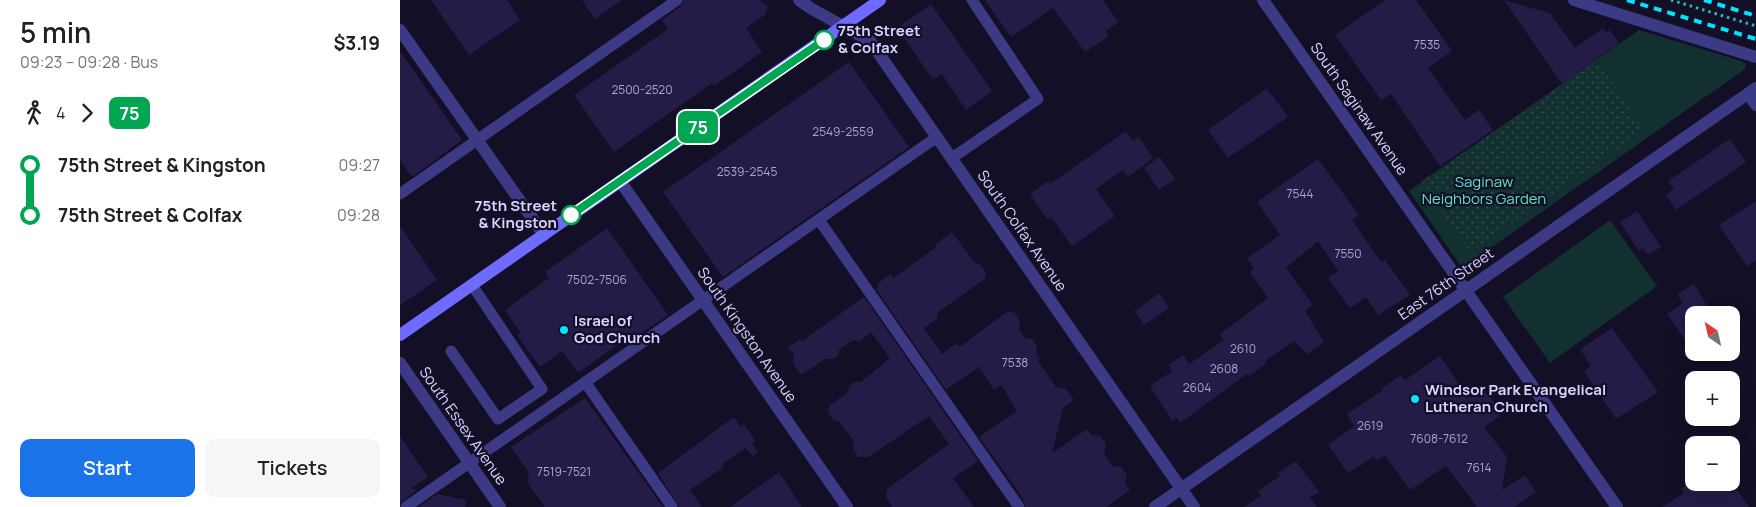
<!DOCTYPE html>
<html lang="en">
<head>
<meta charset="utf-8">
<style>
  :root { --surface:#fff; --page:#f6f6f6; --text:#202124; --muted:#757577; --accent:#1a73e8 }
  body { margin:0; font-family:Manrope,sans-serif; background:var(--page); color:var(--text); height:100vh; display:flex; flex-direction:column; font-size:19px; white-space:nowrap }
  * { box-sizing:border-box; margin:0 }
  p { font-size:16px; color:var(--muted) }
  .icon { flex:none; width:28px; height:28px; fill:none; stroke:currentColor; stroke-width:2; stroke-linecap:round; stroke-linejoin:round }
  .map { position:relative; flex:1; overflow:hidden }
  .side { display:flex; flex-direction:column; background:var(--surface); width:400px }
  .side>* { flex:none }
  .badge { padding:0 10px; border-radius:8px; font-size:18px; line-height:32px }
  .needle { width:32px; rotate:326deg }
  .controls { position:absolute; left:1285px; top:306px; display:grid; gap:10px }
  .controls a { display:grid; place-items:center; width:55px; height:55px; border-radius:10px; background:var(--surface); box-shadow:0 5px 20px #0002; font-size:25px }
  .map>.badge { position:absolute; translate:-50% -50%; box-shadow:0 0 0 2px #fff }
  .legs { display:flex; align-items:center; gap:8px; height:55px; padding:0 20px; font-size:16px }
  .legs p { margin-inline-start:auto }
  .head { display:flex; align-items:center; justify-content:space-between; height:85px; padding:0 20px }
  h1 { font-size:28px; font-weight:600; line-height:38px }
  .cta { display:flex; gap:10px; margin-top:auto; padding:10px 20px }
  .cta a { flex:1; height:58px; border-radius:10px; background:var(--accent); color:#fff; font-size:20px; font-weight:600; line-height:58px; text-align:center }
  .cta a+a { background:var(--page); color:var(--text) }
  ul { padding:0 20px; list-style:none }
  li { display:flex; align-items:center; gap:18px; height:50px; font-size:19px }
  li i { display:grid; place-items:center; width:8px; height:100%; margin:0 6px; background:currentColor }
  li i::after { content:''; width:12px; height:12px; margin:-6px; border:4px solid; border-radius:50%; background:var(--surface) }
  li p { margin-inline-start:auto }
  li:first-child i { background:linear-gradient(#0000 50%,currentColor 0) }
  li:last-child i { background:linear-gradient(currentColor 50%,#0000 0) }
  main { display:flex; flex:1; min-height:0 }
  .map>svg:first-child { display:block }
</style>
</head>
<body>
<main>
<section class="side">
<div class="head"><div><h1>5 min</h1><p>09:23 – 09:28 · Bus</p></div><b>$3.19</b></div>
<div class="legs"><svg class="icon" aria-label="walk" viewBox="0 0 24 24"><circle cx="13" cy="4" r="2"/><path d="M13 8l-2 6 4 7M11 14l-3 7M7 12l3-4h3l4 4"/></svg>4<svg class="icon" aria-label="forward" viewBox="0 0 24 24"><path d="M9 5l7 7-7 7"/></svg><b class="badge" style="background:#00a651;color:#fff">75</b></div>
<ul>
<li><i style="color:#00a651"></i><b>75th Street &amp; Kingston</b><p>09:27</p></li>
<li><i style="color:#00a651"></i><b>75th Street &amp; Colfax</b><p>09:28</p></li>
</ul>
<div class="cta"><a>Start</a><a>Tickets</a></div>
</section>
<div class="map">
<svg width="1356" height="507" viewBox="0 0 1356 507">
  <defs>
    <pattern id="garden-dots" width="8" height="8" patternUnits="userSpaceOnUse" patternTransform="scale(1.25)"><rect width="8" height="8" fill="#12302f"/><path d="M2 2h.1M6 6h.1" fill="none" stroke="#344d4e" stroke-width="1.8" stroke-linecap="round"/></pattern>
  </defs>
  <rect width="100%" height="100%" fill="#130f26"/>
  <g fill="#12302f">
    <path d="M 1239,30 L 1341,61 L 1346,64 L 1345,69 L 1062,268 L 1009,191 Z"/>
    <path d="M 1210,220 L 1257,286 L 1150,363 L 1103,297 Z"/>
  </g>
  <path fill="url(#garden-dots)" d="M 1198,60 L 1243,131 L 1070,252 L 1022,181 Z"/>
  <g fill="#241b47">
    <path d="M 31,0 L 107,0 L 120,20 L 69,55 Z"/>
    <path d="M 182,0 L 222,0 L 195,19 Z"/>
    <path d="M 284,0 L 359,0 L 368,6 L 366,14 L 346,28 L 362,52 L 314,86 L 312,83 L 214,152 L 174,95 L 268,29 L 262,20 L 281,6 Z"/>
    <path d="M 585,0 L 703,0 L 718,22 L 706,31 L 709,36 L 685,52 L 653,8 L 611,37 Z"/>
    <path d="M 985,0 L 1016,0 L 1052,51 L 1028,68 L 1065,120 L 1079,110 L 1093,130 L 1040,166 L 991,94 L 981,100 L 935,35 Z"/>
    <path d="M 1104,0 L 1150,13 L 1175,48 L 1203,28 L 1206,33 L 1210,30 L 1219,43 L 1162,84 Z"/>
    <path d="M 531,4 L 592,91 L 566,110 L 542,74 L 533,80 L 500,32 L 501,25 Z"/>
    <path d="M 0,51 L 62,140 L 12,177 L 0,160 Z"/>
    <path d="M 449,62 L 509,147 L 323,277 L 263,192 Z"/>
    <path d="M 867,88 L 888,117 L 828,158 L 808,130 Z"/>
    <path d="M 726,131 L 733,141 L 739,137 L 753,158 L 728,177 L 723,170 L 696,189 L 715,216 L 672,246 L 651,217 L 647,219 L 630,194 L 648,181 L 650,184 Z"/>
    <path d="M 1330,139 L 1346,162 L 1276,210 L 1266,195 L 1274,189 L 1268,181 Z"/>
    <path d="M 759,157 L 775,179 L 759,190 L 744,168 Z"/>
    <path d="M 918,159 L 959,215 L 952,220 L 981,262 L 985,260 L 1010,295 L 978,315 L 966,297 L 950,308 L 928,278 L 938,271 L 918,241 L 886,268 L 913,305 L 905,311 L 924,342 L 907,354 L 894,341 L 865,361 L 866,364 L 849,376 L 848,373 L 780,423 L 777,418 L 772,421 L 750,386 L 772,371 L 768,365 L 783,355 L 789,364 L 824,340 L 820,334 L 868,298 L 850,272 L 854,269 L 847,258 L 880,235 L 857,202 Z"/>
    <path d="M 1356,201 L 1356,260 L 1347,266 L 1319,225 Z"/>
    <path d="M 1237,211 L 1261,247 L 1248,255 L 1243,248 L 1239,251 L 1220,222 Z"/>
    <path d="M 0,226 L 37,280 L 0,305 Z"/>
    <path d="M 207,228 L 268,315 L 238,336 L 235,332 L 178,373 L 162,351 L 140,367 L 117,335 L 120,332 L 105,310 L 149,278 L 145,272 Z"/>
    <path d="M 552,232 L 574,262 L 580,264 L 586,272 L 585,279 L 538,312 L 537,319 L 524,328 L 542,354 L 555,344 L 561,346 L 608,311 L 615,313 L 620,321 L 619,329 L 626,339 L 632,339 L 637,346 L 636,353 L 640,359 L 638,361 L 656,387 L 666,389 L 674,400 L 663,408 L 652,453 L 687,429 L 691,435 L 700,436 L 706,444 L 704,453 L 708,459 L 713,466 L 721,467 L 727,475 L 725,483 L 730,490 L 706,507 L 626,507 L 620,494 L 579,437 L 617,411 L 601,385 L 594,390 L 579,367 L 546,390 L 476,289 L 479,287 L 477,284 L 491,274 L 493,278 L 535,248 L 537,243 Z"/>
    <path d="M 1294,284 L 1309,309 L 1299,315 L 1294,315 L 1294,353 L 1267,314 L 1283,303 L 1277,294 Z"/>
    <path d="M 759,293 L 769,308 L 744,325 L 735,311 Z"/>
    <path d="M 464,297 L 578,461 L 553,478 L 574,507 L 492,507 L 486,497 L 487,489 L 549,444 L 529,416 L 468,457 L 458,457 L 453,449 L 454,441 L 439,422 L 434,421 L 428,412 L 429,406 L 448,392 L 450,386 L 455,382 L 461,382 L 490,358 L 471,332 L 460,341 L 453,340 L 439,350 L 438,356 L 432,359 L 425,359 L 401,375 L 393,364 L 394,355 L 388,348 L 400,339 L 402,341 Z"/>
    <path d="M 1212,328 L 1258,392 L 1216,419 L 1184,371 L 1191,366 L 1180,349 Z"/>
    <path d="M 1040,356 L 1069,398 L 1082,389 L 1095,403 L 1094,406 L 1100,416 L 1084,427 L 1107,457 L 1102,490 L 1125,475 L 1136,492 L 1114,507 L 1077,507 L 1046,466 L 1010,490 L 985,455 L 977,461 L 974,456 L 948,473 L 928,445 L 954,426 L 947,414 L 983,390 L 982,388 L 1001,375 L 1005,380 Z"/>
    <path d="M 185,398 L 200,419 L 263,507 L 145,507 L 127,482 L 129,473 L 111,447 Z"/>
    <path d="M 334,417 L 341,427 L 344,424 L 355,440 L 352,443 L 358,452 L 353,456 L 345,448 L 322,464 L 324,467 L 290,490 L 302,507 L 279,507 L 258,473 Z"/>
    <path d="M 0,436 L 28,477 L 11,488 L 17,490 L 0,503 Z"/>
    <path d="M 896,461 L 919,492 L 910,497 L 917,507 L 844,507 L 861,496 L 858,491 L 880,476 L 878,473 Z"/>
    <path d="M 379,472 L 402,507 L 330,507 Z"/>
    <path d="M 1291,482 L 1325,482 L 1332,493 L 1337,490 L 1349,507 L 1262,507 L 1284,493 L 1281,489 Z"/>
    <path d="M 37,494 L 66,500 L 65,507 L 19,507 Z"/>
  </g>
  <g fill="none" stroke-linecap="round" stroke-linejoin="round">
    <path stroke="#2fb8b0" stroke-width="3" stroke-dasharray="2.5 4" stroke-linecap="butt" d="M 1271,0 L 1356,26"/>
    <g stroke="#3d3a85" stroke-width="11">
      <path d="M 552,158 L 638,99 L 572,0"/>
      <path d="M 0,194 L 277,0"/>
      <path d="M 419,220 L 619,507"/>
      <path d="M 51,351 L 98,419 L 142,389 L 72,285"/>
      <path d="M 185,382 L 272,507"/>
      <path d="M 6,507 L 537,137"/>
    </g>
    <g stroke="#3d3a85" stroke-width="12">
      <path d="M 399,0 L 412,9 L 470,41 L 794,507"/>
      <path d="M 863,0 L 1217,507"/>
      <path d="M 0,30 L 144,235"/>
      <path d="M 1348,94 L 1356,105"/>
      <path d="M 220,181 L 447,507"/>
      <path d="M 0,363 L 100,507"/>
    </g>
    <g stroke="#3d3a85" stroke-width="12">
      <path d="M 1174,0 L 1356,57"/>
      <path d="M 755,507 L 1356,88"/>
    </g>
    <path stroke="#6f6bff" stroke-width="12" d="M 0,335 L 480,0"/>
    <g stroke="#00e5ff" stroke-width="4" stroke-dasharray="8 6" stroke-linecap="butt">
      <path d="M 1227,0 L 1356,39"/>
      <path d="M 1304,0 L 1356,16"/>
    </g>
  </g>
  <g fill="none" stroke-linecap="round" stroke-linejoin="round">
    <defs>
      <path id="line-1" d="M 171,215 L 424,40"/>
    </defs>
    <use href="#line-1" stroke="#fff" stroke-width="11"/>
    <use href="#line-1" stroke="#00a651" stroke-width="8"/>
  </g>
  <g fill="#fff" stroke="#00a651" stroke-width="2.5">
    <circle cx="424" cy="40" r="9"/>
    <circle cx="171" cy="215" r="9"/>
  </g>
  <g fill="#00e5ff" stroke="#130f26" stroke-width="2">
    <circle cx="164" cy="330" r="5"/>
    <circle cx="1015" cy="399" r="5"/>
  </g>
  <g text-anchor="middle" stroke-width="4.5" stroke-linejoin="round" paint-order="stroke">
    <g font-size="12" fill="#aca6d1">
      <text x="1027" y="49">7535</text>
      <text x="242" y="94">2500-2520</text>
      <text x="443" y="136">2549-2559</text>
      <text x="347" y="176">2539-2545</text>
      <text x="900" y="198">7544</text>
      <text x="948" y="258">7550</text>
      <text x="197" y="284">7502-7506</text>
      <text x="843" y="353">2610</text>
      <text x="615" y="367">7538</text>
      <text x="824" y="373">2608</text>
      <text x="797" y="392">2604</text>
      <text x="970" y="430">2619</text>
      <text x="1039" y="443">7608-7612</text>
      <text x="1079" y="472">7614</text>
      <text x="164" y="476">7519-7521</text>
    </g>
    <g font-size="15" font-weight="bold" fill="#d9d4ff" stroke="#130f26" text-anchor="start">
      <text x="438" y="36">75th Street<tspan x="438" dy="17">&amp; Colfax</tspan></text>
      <text x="157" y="211" text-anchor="end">75th Street<tspan x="157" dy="17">&amp; Kingston</tspan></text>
    </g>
    <g font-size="15" fill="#d9d4ff" stroke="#130f26">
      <text transform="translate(959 109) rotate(55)" y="5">South Saginaw Avenue</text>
      <text transform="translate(622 231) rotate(55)" y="5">South Colfax Avenue</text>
      <text transform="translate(1046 284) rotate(-35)" y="5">East 76th Street</text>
      <text transform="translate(347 335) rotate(55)" y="5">South Kingston Avenue</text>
      <text transform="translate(63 426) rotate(55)" y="5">South Essex Avenue</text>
    </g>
    <g font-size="15" fill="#5fe0c0" stroke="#130f26">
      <text x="1084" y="187">Saginaw<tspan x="1084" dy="17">Neighbors Garden</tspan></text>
    </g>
    <g font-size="15" font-weight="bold" fill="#d9d4ff" stroke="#130f26" text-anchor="start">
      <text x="174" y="326">Israel of<tspan x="174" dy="17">God Church</tspan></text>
      <text x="1025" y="395">Windsor Park Evangelical<tspan x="1025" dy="17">Lutheran Church</tspan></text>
    </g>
  </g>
</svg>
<div class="controls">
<a><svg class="needle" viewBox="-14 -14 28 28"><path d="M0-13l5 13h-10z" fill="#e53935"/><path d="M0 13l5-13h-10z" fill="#757577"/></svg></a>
<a>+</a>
<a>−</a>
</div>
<b class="badge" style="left:298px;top:127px;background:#00a651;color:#fff">75</b>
</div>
</main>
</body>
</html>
